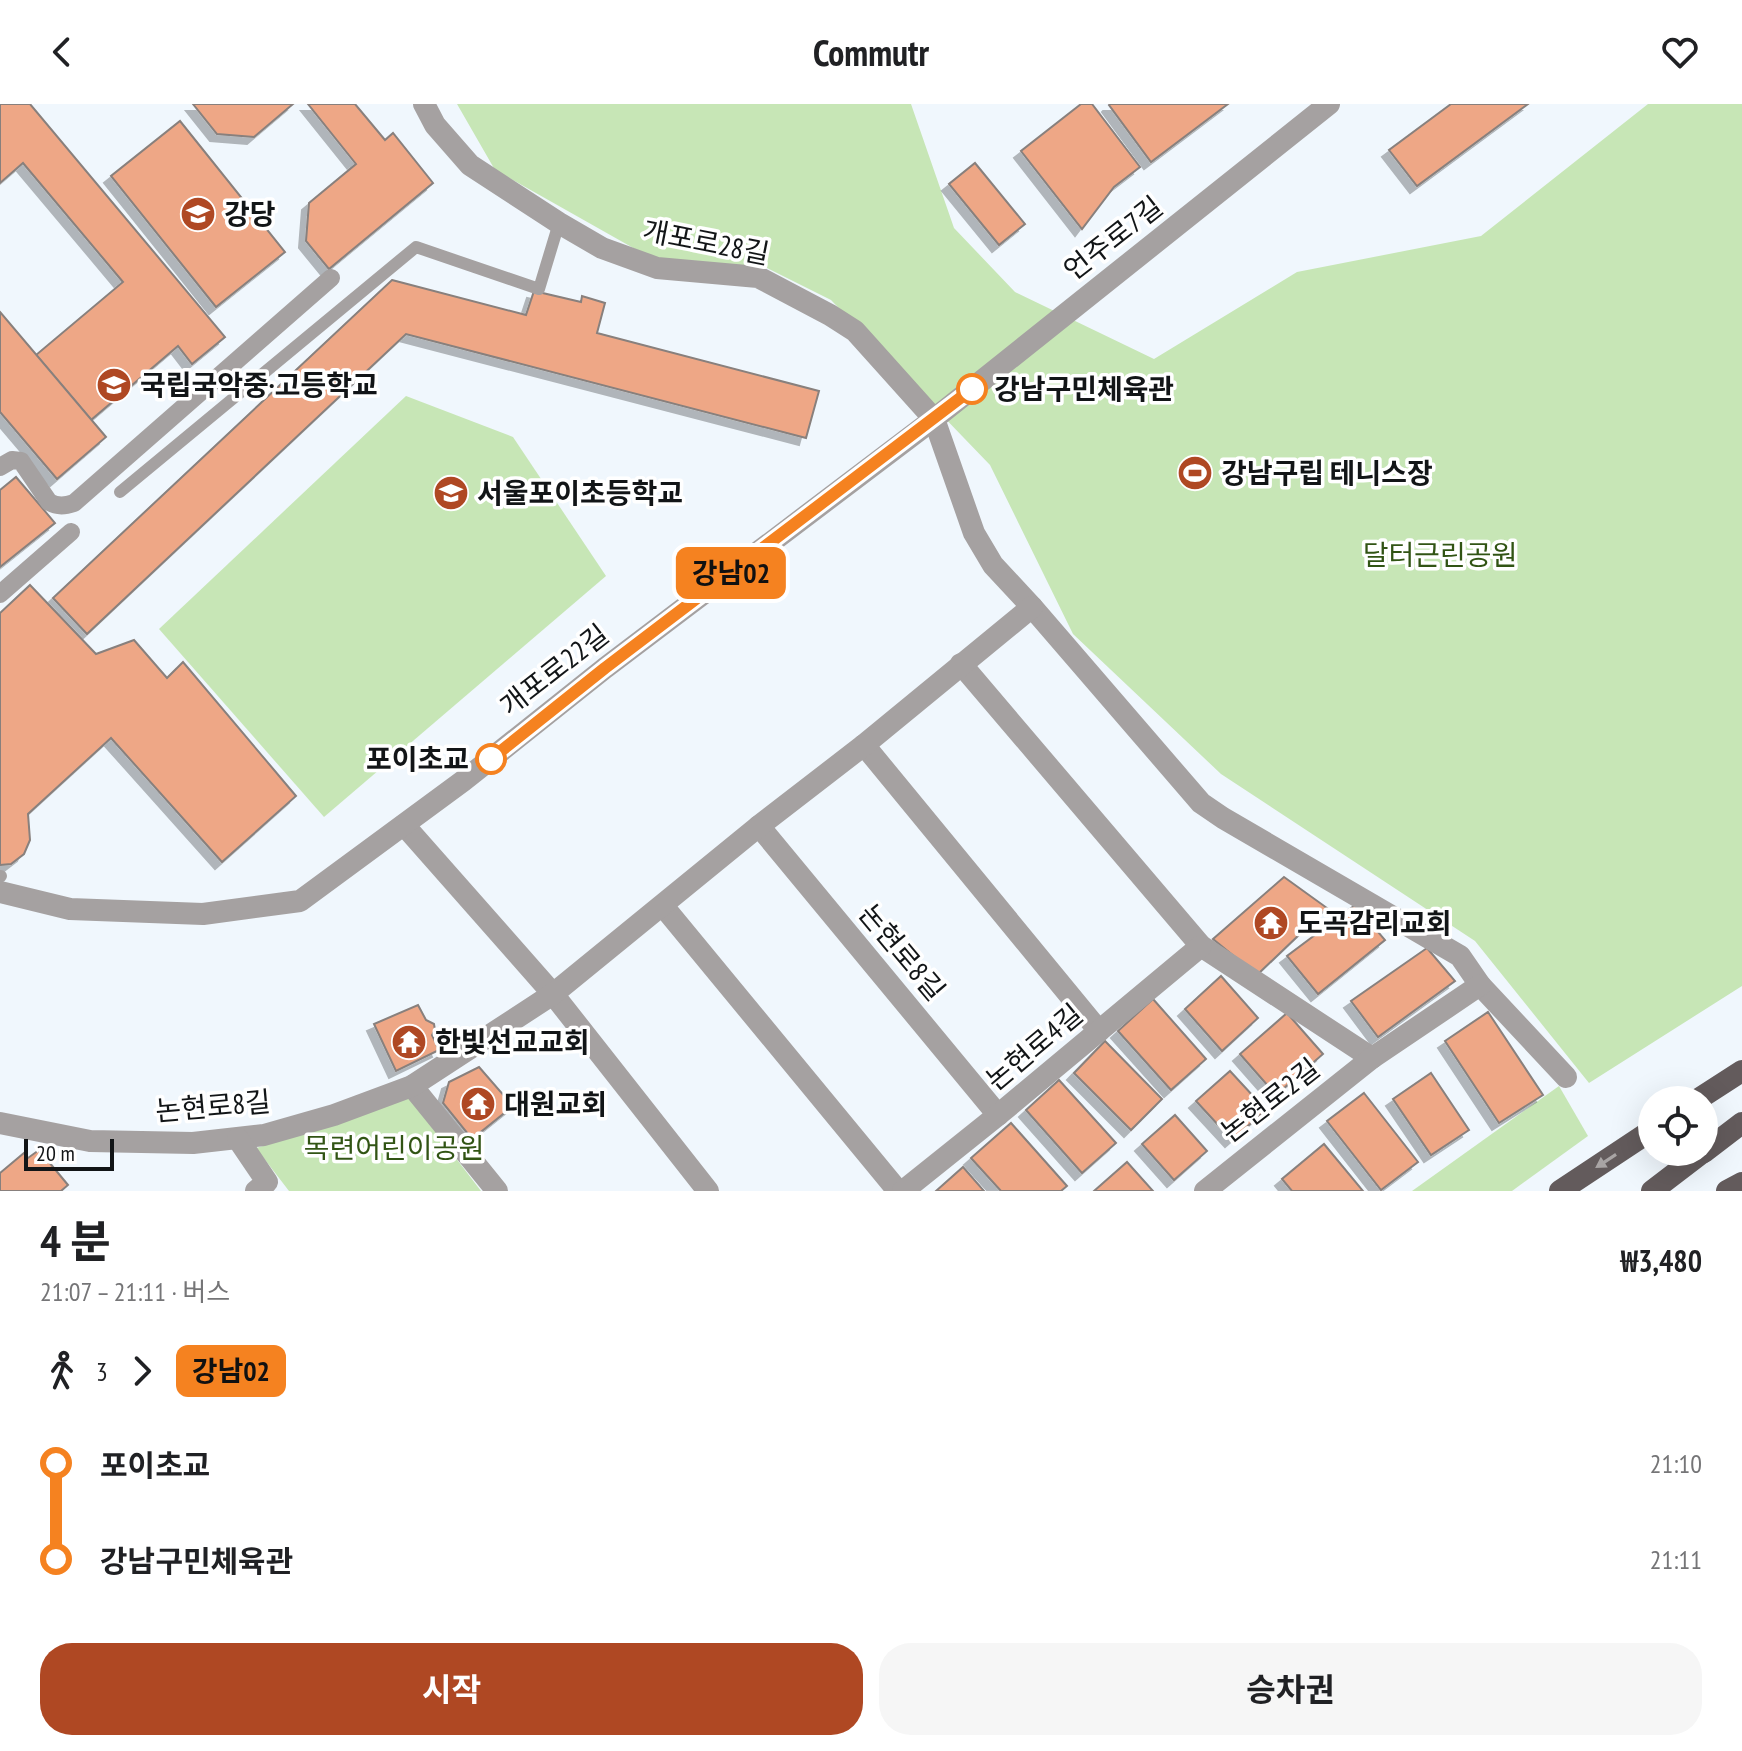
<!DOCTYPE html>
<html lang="ko">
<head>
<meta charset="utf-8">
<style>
  :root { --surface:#fff; --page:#f6f6f6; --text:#202124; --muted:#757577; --accent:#af4823 }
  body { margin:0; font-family:"PT Sans Narrow","Noto Sans KR",sans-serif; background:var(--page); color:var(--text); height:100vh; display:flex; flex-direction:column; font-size:30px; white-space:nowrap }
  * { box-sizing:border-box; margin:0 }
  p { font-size:26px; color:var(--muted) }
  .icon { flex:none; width:44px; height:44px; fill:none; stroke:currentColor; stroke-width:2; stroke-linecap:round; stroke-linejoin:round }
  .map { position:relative; height:1087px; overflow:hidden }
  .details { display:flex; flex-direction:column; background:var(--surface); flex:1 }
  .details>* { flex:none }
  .badge { padding:0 16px; border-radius:12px; font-size:28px; line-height:52px }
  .controls { position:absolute; left:1638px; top:982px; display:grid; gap:16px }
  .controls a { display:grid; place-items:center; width:80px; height:80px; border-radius:50%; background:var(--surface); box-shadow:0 8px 32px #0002; font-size:40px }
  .scale { position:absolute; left:24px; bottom:20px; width:90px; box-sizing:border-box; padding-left:8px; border:4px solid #121517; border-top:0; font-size:22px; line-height:28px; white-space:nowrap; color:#121517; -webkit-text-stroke:6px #fff; paint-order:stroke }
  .map>.badge { position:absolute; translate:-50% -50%; box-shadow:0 0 0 4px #fff }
  .legs { display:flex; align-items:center; gap:12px; height:88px; padding:0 40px; font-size:26px }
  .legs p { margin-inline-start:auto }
  .overview { display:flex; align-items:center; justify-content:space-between; height:136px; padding:0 40px }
  h1 { font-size:44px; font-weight:700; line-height:60px }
  .cta { display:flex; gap:16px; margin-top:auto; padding:16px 40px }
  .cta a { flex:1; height:92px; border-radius:32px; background:var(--accent); color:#fff; font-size:32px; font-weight:700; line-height:92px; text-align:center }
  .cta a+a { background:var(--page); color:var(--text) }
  ul { padding:0 40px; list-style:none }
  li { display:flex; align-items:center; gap:28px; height:96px; font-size:30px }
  li i { display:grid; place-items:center; width:12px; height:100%; margin:0 10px; background:currentColor }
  li i::after { content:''; width:20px; height:20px; margin:-10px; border:6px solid; border-radius:50%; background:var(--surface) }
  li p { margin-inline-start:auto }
  li:first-child i { background:linear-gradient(#0000 50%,currentColor 0) }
  li:last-child i { background:linear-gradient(currentColor 50%,#0000 0) }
  header { display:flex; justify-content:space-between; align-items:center; height:104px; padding:0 40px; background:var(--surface); font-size:36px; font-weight:700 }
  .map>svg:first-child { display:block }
</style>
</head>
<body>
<header><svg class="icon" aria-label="back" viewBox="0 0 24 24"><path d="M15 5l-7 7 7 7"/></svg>Commutr<svg class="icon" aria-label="heart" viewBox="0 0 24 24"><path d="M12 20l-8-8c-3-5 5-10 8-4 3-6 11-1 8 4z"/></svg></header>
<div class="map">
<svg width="1742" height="1087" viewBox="0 0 1742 1087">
  <defs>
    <filter id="shadow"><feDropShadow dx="-7" dy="7" stdDeviation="0" flood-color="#0004"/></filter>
  </defs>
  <rect width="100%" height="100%" fill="#f0f7fd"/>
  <g fill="#c7e6b6">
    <path d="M 457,0 L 911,0 L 954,124 L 1015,188 L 1154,255 L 1297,168 L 1481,132 L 1648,0 L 1742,0 L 1742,882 L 1589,979 L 1475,837 L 1221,670 L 1073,530 L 990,361 L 831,196 L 765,163 L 651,154 L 495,66 Z"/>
    <path d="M 406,292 L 513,333 L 606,472 L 324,713 L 159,525 Z"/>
    <path d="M 1559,982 L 1588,1032 L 1512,1087 L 1412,1087 Z"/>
    <path d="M 409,993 L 481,1087 L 289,1087 L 256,1044 L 337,1020 Z"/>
  </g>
  <g fill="#eea786" stroke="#88807d" stroke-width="2" filter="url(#shadow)">
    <path d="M 0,0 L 30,0 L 225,233 L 192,260 L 178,242 L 91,316 L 36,251 L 123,178 L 23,59 L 0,79 Z"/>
    <path d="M 193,0 L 293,0 L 254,33 L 217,30 Z"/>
    <path d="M 308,0 L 355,0 L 385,36 L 393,29 L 433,79 L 329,165 L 306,137 L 309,99 L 356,60 Z"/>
    <path d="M 1081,0 L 1092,0 L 1140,63 L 1114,83 L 1082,125 L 1021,47 Z"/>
    <path d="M 1110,0 L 1228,0 L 1151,58 L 1109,1 Z"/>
    <path d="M 1451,0 L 1528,0 L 1417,82 L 1389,46 Z"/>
    <path d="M 180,17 L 285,148 L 216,203 L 111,72 Z"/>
    <path d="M 975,59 L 1025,120 L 999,141 L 949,80 Z"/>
    <path d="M 392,176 L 526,211 L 534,187 L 581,198 L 582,192 L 605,199 L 597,229 L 819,287 L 806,334 L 406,230 L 87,530 L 53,494 Z"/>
    <path d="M 0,208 L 106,333 L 57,375 L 0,308 Z"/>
    <path d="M 16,373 L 55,419 L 0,463 L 0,386 Z"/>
    <path d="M 30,481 L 96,550 L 134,536 L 167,574 L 183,558 L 296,692 L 222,758 L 111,634 L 28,710 L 30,736 L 24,750 L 11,760 L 0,761 L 0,509 Z"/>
    <path d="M 1284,773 L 1327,804 L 1257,871 L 1213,835 Z"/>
    <path d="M 1355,801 L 1385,836 L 1318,890 L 1287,852 Z"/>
    <path d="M 1427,844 L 1455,877 L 1378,933 L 1351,897 Z"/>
    <path d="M 1221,872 L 1258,914 L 1222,947 L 1185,905 Z"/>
    <path d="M 1153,895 L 1206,955 L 1171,986 L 1118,927 Z"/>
    <path d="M 418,901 L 426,916 L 434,920 L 435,926 L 432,931 L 439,946 L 396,967 L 374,920 Z"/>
    <path d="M 1488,908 L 1543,991 L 1499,1019 L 1445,937 Z"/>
    <path d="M 1287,909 L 1323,950 L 1276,991 L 1240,950 Z"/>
    <path d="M 1105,937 L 1162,995 L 1131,1026 L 1074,969 Z"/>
    <path d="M 479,963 L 513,1002 L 472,1035 L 443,999 L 449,978 Z"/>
    <path d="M 1230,967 L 1266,1006 L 1232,1036 L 1196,997 Z"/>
    <path d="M 1431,969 L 1469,1026 L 1431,1051 L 1393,995 Z"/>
    <path d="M 1059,976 L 1116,1039 L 1082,1069 L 1026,1006 Z"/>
    <path d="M 1364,989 L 1418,1058 L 1381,1086 L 1327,1017 Z"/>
    <path d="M 1175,1011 L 1207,1047 L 1174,1076 L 1142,1040 Z"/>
    <path d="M 1011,1019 L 1067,1082 L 1061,1087 L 1001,1087 L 971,1054 Z"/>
    <path d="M 1324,1040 L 1363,1087 L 1292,1087 L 1282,1075 Z"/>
    <path d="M 39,1046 L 68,1081 L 61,1087 L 0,1087 L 0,1069 L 24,1049 L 28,1054 Z"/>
    <path d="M 1127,1058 L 1153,1087 L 1094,1087 Z"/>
    <path d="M 963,1063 L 984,1087 L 936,1087 Z"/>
  </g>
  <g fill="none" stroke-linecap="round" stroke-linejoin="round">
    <g stroke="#a5a1a1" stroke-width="12">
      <path d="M 120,388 L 416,143 L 539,185 L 559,119"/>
      <path d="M 0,773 L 1,772"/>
    </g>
    <g stroke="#a5a1a1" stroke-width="18">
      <path d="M 0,363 L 12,356 L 21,357 L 49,398 C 58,403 65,402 74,399 L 331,174"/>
      <path d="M 0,490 L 71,428"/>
    </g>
    <g stroke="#a5a1a1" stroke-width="22">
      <path d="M 424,0 L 435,21 L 470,61 L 559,119 L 602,144 L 657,164 L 758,173 L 830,211 L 855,227 L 934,315 L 974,429 L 993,461 L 1032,503 L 1201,699 L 1223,714 L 1460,852 L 1480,881 L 1566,973"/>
      <path d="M 961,560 L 1201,842 L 1372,954"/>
      <path d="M 864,641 L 1099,927"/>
      <path d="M 404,721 L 553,890 L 708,1087"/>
      <path d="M 759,722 L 998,1011"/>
      <path d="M 663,802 L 898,1087"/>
      <path d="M 412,982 L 497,1087"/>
      <path d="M 0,1019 L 90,1037 L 193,1039 L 264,1031 L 334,1011 L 412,982 L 553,890 L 759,722 L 864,641 L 1032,503"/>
      <path d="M 238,1035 L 267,1078 L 256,1087"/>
      <path d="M 903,1087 L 998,1011 L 1201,842"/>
      <path d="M 1205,1087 L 1372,954 L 1480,881"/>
    </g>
    <path stroke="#a5a1a1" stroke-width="22" d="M 0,788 L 70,805 L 203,810 L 300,797 L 463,677 L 605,564 L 934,315 L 1329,0"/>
    <g stroke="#635b5c" stroke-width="22">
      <path d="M 1697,996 L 1742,967"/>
      <path d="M 1704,1048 L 1742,1019"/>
      <path d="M 1560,1087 L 1652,1026"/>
      <path d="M 1652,1087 L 1703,1048"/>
      <path d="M 1727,1087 L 1742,1079"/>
    </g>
  </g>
  <defs><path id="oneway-solid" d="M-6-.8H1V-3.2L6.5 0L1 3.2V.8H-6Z" transform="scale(2)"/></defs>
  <use fill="#a9a5a5" href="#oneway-solid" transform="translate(1606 1057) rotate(147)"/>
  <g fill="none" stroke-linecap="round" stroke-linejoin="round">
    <defs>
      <path id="line-1" d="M 491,655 L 605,564 L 972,285"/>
    </defs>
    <use href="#line-1" stroke="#fff" stroke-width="18"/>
    <use href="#line-1" stroke="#f58220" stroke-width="12"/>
  </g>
  <defs>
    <symbol id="school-disc" viewBox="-11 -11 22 22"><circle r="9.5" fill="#af4823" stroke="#fff"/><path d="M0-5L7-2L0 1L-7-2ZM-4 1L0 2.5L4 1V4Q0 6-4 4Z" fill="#fff"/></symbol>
    <symbol id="stadium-disc" viewBox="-11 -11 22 22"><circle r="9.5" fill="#af4823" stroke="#fff"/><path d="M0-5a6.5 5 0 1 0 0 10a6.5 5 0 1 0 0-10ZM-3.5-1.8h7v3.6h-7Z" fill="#fff"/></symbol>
    <symbol id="temple-disc" viewBox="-11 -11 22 22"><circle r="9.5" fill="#af4823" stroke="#fff"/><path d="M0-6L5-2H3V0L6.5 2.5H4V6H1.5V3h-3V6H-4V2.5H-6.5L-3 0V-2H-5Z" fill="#fff"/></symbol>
  </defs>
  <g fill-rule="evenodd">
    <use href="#school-disc" x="178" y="90" width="40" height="40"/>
    <use href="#school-disc" x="94" y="261" width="40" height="40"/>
    <use href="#stadium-disc" x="1175" y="349" width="40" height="40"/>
    <use href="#school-disc" x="431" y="369" width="40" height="40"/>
    <use href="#temple-disc" x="1251" y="799" width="40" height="40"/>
    <use href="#temple-disc" x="389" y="918" width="40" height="40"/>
    <use href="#temple-disc" x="458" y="980" width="40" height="40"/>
  </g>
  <g fill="#fff" stroke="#f58220" stroke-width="4">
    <circle cx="972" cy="285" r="14"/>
    <circle cx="491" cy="655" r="14"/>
  </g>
  <g text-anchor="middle" stroke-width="7" stroke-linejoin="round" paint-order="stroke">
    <g font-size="28" font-weight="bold" fill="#121517" stroke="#fff" text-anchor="start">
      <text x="224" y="120">강당</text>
      <text x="140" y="291">국립국악중·고등학교</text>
      <text x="1221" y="379">강남구립 테니스장</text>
      <text x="477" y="399">서울포이초등학교</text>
      <text x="1297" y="829">도곡감리교회</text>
      <text x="435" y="948">한빛선교교회</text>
      <text x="504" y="1010">대원교회</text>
    </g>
    <g font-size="28" fill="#121517" stroke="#fff">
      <text transform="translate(1113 134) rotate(-38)" y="10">언주로7길</text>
      <text transform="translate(706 138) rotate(11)" y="10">개포로28길</text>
      <text transform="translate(554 566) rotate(-38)" y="10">개포로22길</text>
      <text transform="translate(902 848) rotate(50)" y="10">논현로8길</text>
      <text transform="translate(1034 943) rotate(-40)" y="10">논현로4길</text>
      <text transform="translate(1270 996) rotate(-38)" y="10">논현로2길</text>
      <text transform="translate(213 1002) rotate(-5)" y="10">논현로8길</text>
    </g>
    <g font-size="28" font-weight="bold" fill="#121517" stroke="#fff" text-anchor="start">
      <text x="994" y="295">강남구민체육관</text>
      <text x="469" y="665" text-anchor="end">포이초교</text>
    </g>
    <g font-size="28" fill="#315414" stroke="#fff">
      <text x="1440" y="461">달터근린공원</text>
      <text x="394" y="1054">목련어린이공원</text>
    </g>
  </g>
</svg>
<div class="controls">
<a><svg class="icon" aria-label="locate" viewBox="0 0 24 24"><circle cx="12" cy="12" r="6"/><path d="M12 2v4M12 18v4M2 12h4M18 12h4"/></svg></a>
</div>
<div class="scale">20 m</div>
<b class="badge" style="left:731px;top:469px;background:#f58220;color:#111">강남02</b>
</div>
<section class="details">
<div class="overview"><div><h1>4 분</h1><p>21:07 – 21:11 · 버스</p></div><b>₩3,480</b></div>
<div class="legs"><svg class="icon" aria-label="walk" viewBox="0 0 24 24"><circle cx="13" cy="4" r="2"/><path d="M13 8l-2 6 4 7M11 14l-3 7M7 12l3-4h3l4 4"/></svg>3<svg class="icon" aria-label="forward" viewBox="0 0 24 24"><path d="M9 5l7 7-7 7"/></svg><b class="badge" style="background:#f58220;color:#111">강남02</b></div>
<ul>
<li><i style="color:#f58220"></i><b>포이초교</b><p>21:10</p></li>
<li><i style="color:#f58220"></i><b>강남구민체육관</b><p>21:11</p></li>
</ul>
<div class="cta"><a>시작</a><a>승차권</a></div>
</section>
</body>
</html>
